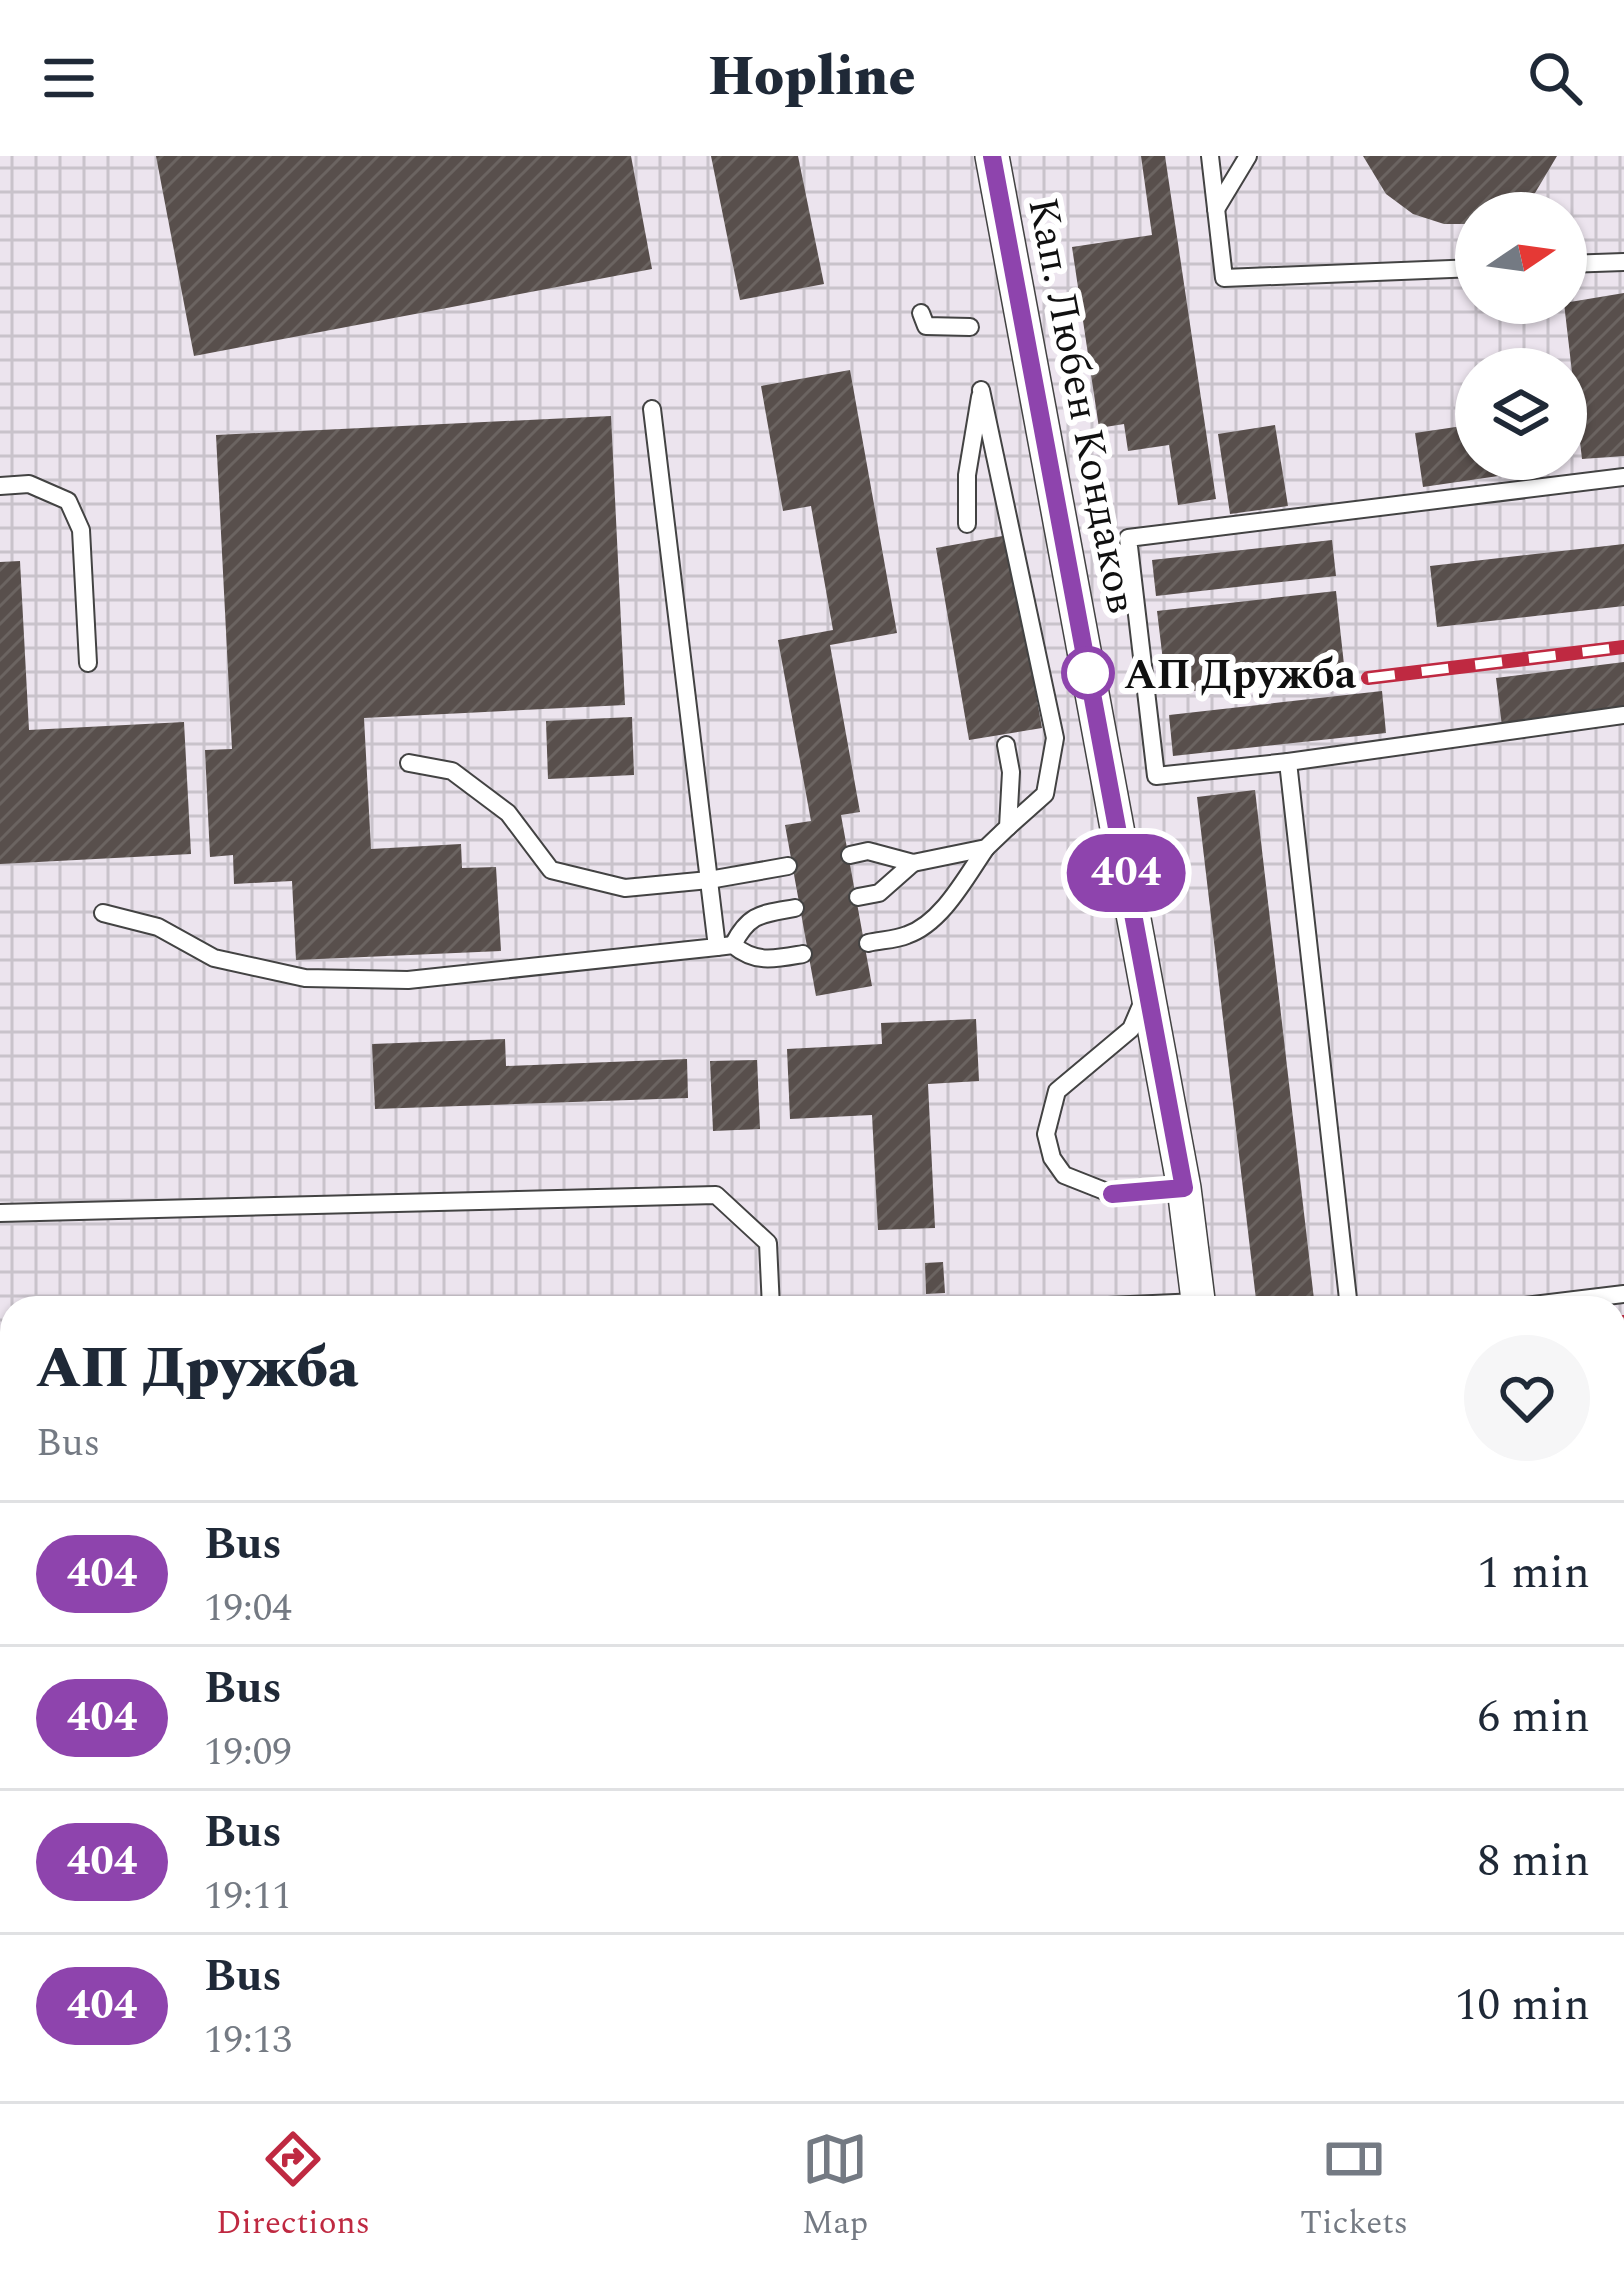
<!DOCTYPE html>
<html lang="en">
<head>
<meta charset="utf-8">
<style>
  :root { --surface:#fff; --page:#f6f6f7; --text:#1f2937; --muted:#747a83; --line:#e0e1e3; --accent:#bf2941 }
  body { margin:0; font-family:Spectral,serif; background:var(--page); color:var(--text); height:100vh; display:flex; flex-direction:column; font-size:45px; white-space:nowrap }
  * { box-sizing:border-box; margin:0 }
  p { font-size:39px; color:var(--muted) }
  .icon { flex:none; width:66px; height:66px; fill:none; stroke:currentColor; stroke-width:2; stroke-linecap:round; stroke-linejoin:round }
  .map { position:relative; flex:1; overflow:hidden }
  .details { position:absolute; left:0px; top:1140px; width:1626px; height:807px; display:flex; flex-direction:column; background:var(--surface); border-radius:36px 36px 0 0; box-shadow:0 3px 9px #0004 }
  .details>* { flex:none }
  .badge { padding:0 24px; border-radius:39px; font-size:42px; line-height:78px }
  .needle { width:78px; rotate:77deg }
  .tools { position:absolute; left:1455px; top:36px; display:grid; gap:24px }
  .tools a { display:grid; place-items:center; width:132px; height:132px; border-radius:50%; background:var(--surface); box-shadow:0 3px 9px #0004; font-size:60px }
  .map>.badge { position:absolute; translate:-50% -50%; box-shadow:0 0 0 6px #fff }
  .round { display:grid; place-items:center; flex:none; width:126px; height:126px; border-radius:63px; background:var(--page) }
  .head { display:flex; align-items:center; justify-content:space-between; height:204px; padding:0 36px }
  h1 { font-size:57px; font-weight:800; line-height:90px }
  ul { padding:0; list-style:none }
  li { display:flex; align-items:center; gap:36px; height:144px; padding:0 36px; border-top:3px solid var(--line) }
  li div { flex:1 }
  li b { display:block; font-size:45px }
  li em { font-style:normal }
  li .badge { min-width:132px; font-weight:700; text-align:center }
  header { display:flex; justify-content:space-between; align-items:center; height:156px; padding:0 36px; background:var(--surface); font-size:54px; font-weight:800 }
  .tabs { display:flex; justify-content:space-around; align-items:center; height:168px; border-top:3px solid var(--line); background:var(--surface); font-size:33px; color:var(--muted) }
  .tabs a { display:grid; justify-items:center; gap:6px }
  .tabs .on { color:var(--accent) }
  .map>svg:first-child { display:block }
</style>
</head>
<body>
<header><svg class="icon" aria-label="menu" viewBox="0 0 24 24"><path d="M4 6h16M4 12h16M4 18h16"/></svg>Hopline<svg class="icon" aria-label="search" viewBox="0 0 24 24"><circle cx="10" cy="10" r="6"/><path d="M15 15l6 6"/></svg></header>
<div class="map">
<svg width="1624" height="1945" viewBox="0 0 1624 1945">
  <defs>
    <pattern id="industrial-grid" width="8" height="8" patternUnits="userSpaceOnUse" patternTransform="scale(3)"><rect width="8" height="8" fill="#ece4ee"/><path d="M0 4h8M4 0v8" fill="none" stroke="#c9c3cb"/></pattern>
    <pattern id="forest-crowns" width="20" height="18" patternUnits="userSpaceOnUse" patternTransform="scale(3)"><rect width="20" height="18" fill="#bfda9b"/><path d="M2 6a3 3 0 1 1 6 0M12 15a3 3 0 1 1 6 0" fill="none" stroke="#a3ba84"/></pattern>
    <pattern id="building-hatch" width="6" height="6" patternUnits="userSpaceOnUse" patternTransform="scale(3)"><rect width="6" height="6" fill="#584f4c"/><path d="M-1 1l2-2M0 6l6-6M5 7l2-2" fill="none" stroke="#6b6461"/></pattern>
  </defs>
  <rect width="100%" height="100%" fill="#fffbf2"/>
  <g fill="url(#industrial-grid)" fill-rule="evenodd">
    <path d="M 0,0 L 1624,0 L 1624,1945 L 1367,1945 L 1365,1935 L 1614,1935 L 1614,1152 L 12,1152 L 12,1759 L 0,1760 ZM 1476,57 L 1566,57 L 1566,147 L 1476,147 ZM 1476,213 L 1566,213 L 1566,303 L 1476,303 Z"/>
    <path d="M 751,1935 L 937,1935 L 888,1945 L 751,1945 Z"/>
  </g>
  <g fill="url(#forest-crowns)">
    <path d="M 12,1759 L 12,1935 L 751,1935 L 751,1945 L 0,1945 L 0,1760 Z"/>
    <path d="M 937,1935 L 1365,1935 L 1367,1945 L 888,1945 Z"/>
  </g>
  <g fill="url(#building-hatch)">
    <path d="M 156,0 L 631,0 L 652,113 L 194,200 Z"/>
    <path d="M 711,0 L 798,0 L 824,128 L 740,144 Z"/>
    <path d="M 1141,0 L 1165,0 L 1216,343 L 1178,349 L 1169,289 L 1128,295 L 1124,268 L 1099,272 L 1072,91 L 1152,79 Z"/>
    <path d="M 1363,0 L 1557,0 L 1535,37 L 1508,57 L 1476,57 L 1476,68 L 1444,68 L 1413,58 L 1386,38 Z"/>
    <path d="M 1624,137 L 1624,300 L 1582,303 L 1564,147 Z"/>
    <path d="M 850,214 L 897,477 L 830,489 L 860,656 L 841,659 L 872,830 L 816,840 L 785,669 L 811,665 L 778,484 L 833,474 L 811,350 L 783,355 L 761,230 Z"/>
    <path d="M 611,260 L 625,549 L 364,562 L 371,693 L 461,688 L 462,712 L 496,711 L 501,795 L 296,804 L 292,725 L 234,728 L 233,699 L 210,701 L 205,594 L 232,593 L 216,279 Z"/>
    <path d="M 1476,268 L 1476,303 L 1517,303 L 1519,317 L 1423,331 L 1415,277 Z"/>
    <path d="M 1275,269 L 1288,350 L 1230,358 L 1218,278 Z"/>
    <path d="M 1008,379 L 1042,572 L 969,584 L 936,392 Z"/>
    <path d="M 1332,384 L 1336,420 L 1156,440 L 1152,404 Z"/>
    <path d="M 1624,388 L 1624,450 L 1437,471 L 1430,410 Z"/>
    <path d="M 20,405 L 29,574 L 184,566 L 191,698 L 0,708 L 0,406 Z"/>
    <path d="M 1336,435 L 1345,518 L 1167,538 L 1157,455 Z"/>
    <path d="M 1624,506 L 1624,554 L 1502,570 L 1496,522 Z"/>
    <path d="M 1382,535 L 1386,577 L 1173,600 L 1169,559 Z"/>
    <path d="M 632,561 L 634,619 L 548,623 L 546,565 Z"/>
    <path d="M 1255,634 L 1315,1152 L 1257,1152 L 1197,641 Z"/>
    <path d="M 976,863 L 979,925 L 928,928 L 935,1072 L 878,1074 L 872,959 L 790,963 L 787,893 L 882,888 L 881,867 Z"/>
    <path d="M 505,883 L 506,910 L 687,903 L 688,942 L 375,953 L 372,888 Z"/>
    <path d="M 757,904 L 760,973 L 713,975 L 710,905 Z"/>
    <path d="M 943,1106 L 945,1137 L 926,1138 L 925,1107 Z"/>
    <path d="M 0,1205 L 12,1205 L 12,1447 L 0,1448 Z"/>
  </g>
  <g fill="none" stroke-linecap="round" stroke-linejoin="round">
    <defs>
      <g id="service">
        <path d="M 1210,0 L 1224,122 L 1476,112"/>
        <path d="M 1216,53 L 1248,0"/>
        <path d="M 1566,108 L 1624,106"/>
        <path d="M 921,157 L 926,170 L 970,171"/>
        <path d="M 981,234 L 1055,582 L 1045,638 L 1008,671"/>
        <path d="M 0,330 L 29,328 L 68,345 L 81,374 L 88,507"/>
        <path d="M 967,368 L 967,319 L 980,241"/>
        <path d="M 1288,606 L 1156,620 L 1128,382 L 1624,321"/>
        <path d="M 409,607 L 452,615 L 508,657 L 551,714 L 625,732 L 709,724 L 788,710"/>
        <path d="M 850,699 L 868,695 L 913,707 L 986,692 L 1008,671 L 1011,616 L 1006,589"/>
        <path d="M 858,741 L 879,737 L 913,707"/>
        <path d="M 103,757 L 158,771 L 214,802 L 305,822 L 408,824 L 717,791 L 652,253"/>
        <path d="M 868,787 C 880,784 895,784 907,779 C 942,767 966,721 986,692"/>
        <path d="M 733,789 C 749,757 762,758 795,752"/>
        <path d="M 717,791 L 733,789 C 756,808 775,803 803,798"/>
        <path d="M 1143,845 L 1131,873 L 1057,935 L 1046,978 L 1052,1002 L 1064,1019 L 1112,1038 L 1184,1032"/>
        <path d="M 0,1057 L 716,1039 L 768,1087 L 771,1152"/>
        <path d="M 1063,1152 L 1198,1146"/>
        <path d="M 1349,1152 L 1288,606 L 1624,559"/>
        <path d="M 1509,1152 L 1624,1138"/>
        <path d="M 1614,1666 L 1624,1665"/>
        <path d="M 0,1677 L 12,1677"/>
        <path d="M 1614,1867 L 1624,1825"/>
      </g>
      <path id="minor" d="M 992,0 L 1184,1032 L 1199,1152"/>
    </defs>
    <use href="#service" stroke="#434343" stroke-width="20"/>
    <use href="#minor" stroke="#434343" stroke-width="36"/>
    <g stroke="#323232" stroke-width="4.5" stroke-dasharray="12 6" stroke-linecap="butt">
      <path d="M 1614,1406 L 1624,1409"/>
      <path d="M 1614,1537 L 1624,1536"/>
      <path d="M 294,1945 L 318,1935"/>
    </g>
    <use href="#service" stroke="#fff" stroke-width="16"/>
    <use href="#minor" stroke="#fff" stroke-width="33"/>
    <defs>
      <g id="rail">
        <path d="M 1368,522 L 1624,491"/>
        <path d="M 1614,1167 L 1624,1166"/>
        <path d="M 1614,1189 L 1624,1186"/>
        <path d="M 1614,1253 L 1624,1252"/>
      </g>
    </defs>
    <use href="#rail" stroke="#bf2941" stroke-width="14"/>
    <use href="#rail" stroke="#fff" stroke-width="9" stroke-dasharray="27" stroke-linecap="butt"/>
  </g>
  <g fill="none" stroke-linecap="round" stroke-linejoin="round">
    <defs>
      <path id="line" d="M 992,0 L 1184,1032 L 1112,1038"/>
    </defs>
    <use href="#line" stroke="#fff" stroke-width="27"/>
    <use href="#line" stroke="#8e44ad" stroke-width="18"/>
  </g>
  <circle fill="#fff" stroke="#8e44ad" stroke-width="6" cx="1088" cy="517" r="24"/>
  <g text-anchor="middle" stroke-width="12" stroke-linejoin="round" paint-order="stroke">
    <g font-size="42" fill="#101010" stroke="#fff">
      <text transform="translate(1084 249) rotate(79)" y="15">Кап. Любен Кондаков</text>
    </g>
    <g font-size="42" font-weight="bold" fill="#101010" stroke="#fff" text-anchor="start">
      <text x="1124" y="532">АП Дружба</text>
    </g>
  </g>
</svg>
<div class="tools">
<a><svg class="needle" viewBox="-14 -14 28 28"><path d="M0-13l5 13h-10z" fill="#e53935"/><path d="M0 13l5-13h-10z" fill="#747a83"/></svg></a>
<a><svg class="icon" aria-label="layers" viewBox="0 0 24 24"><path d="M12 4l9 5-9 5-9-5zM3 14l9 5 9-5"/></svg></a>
</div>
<b class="badge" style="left:1126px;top:717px;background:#8e44ad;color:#fff">404</b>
<section class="details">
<div class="head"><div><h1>АП Дружба</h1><p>Bus</p></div><a class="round"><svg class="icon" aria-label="heart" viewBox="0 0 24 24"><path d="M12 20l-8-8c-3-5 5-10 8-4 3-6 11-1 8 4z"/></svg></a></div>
<ul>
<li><span class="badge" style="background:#8e44ad;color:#fff">404</span><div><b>Bus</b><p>19:04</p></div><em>1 min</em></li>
<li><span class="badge" style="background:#8e44ad;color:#fff">404</span><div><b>Bus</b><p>19:09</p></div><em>6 min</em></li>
<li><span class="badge" style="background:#8e44ad;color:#fff">404</span><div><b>Bus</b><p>19:11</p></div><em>8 min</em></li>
<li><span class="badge" style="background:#8e44ad;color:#fff">404</span><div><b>Bus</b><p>19:13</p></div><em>10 min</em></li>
</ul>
</section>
</div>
<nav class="tabs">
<a class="on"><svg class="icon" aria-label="directions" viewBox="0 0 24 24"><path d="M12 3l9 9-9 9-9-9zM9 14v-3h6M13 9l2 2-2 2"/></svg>Directions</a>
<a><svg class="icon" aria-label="map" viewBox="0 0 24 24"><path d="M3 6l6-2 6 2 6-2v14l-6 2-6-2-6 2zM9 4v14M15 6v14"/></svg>Map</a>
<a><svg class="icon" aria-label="tickets" viewBox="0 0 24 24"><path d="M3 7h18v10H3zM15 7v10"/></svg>Tickets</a>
</nav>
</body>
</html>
